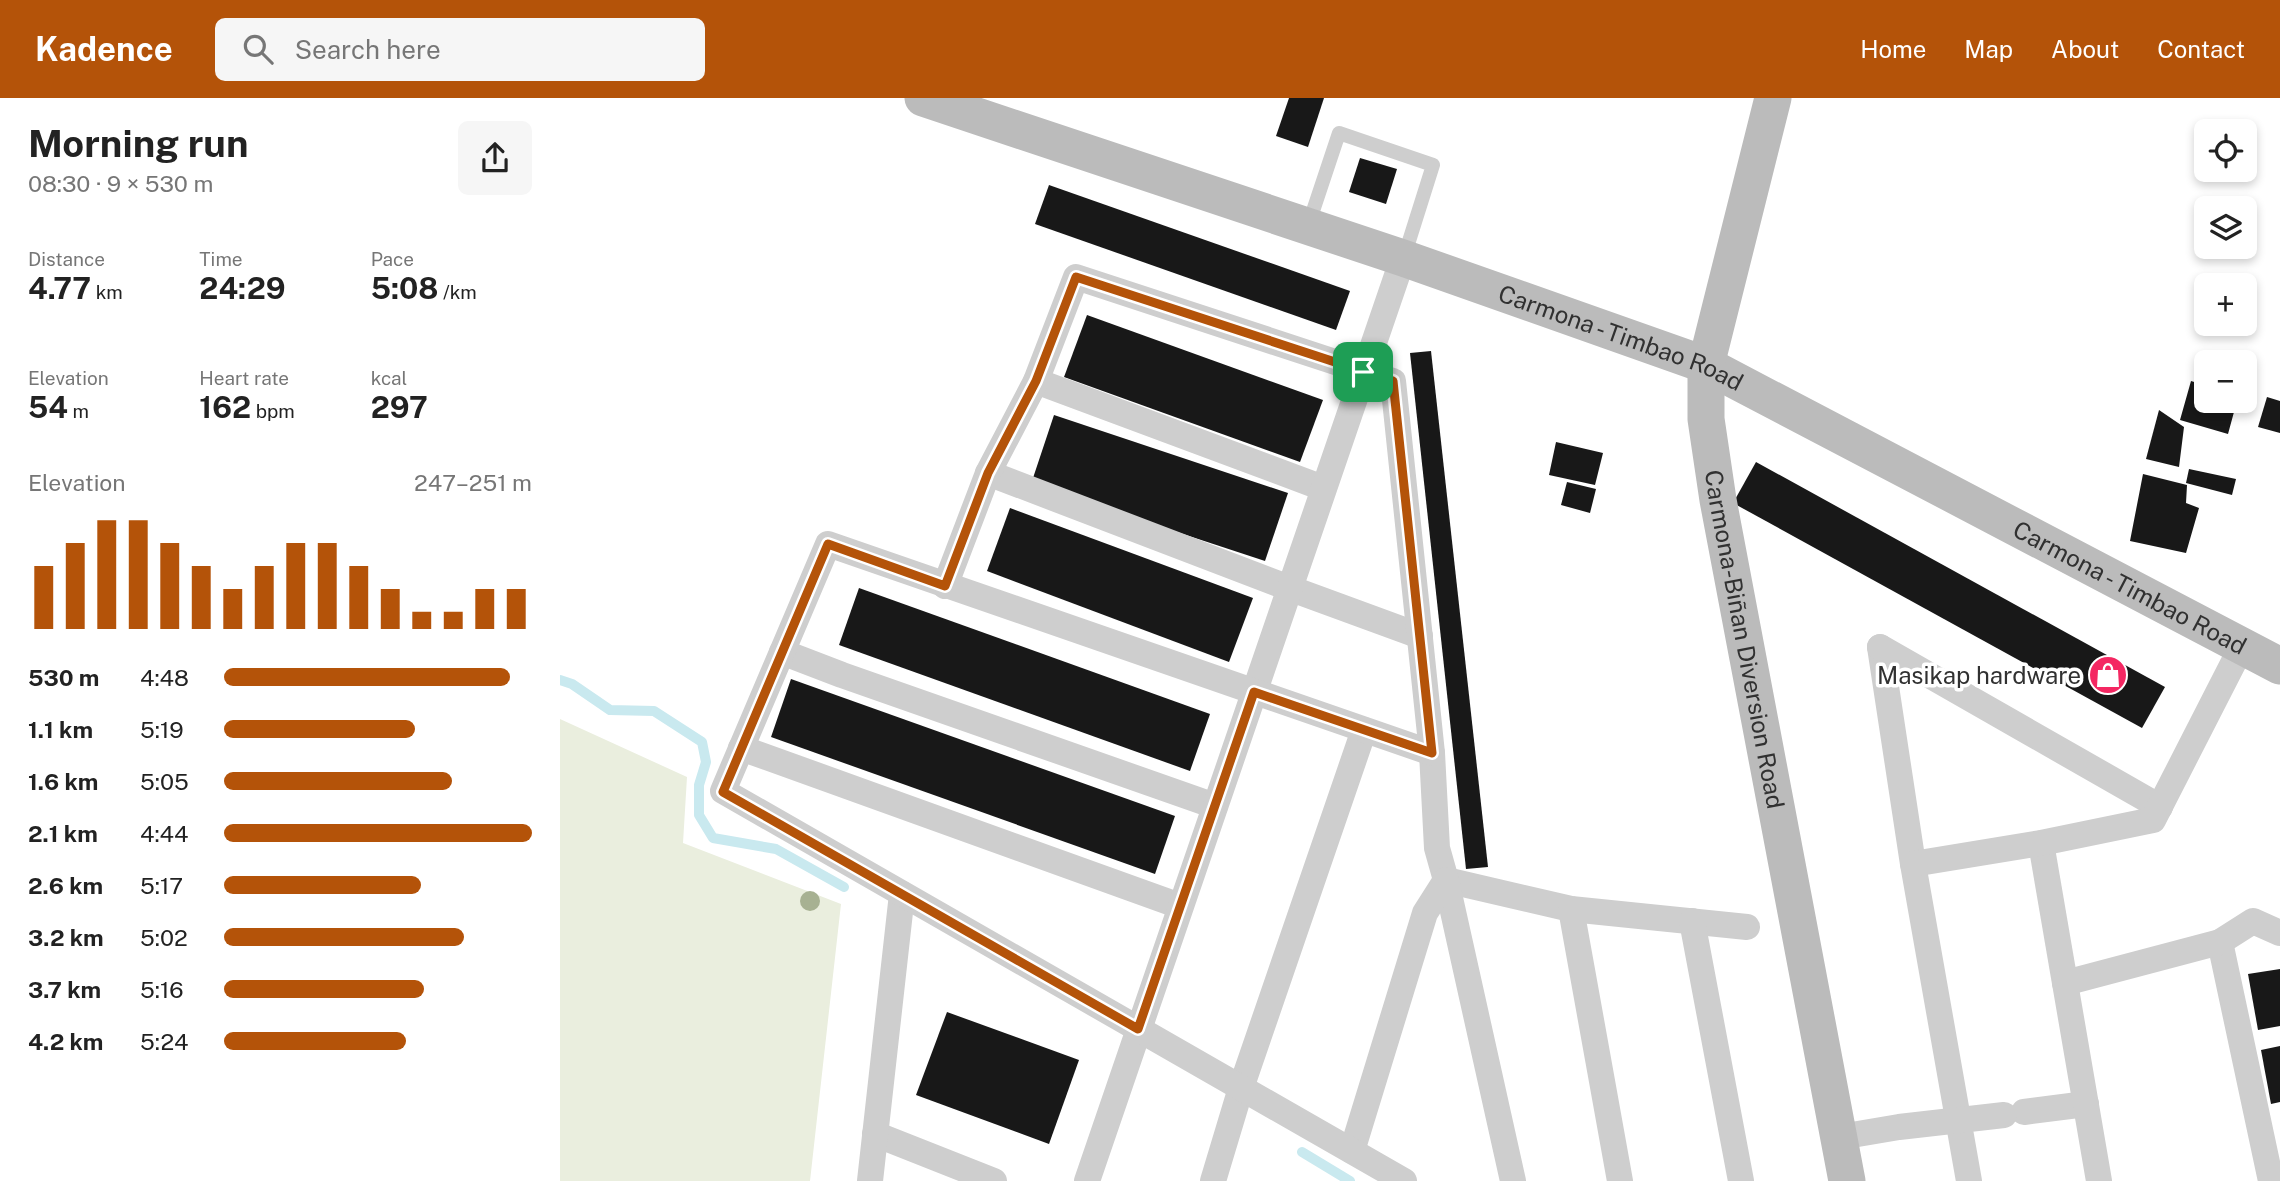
<!DOCTYPE html>
<html lang="en">
<head>
<meta charset="utf-8">
<style>
  body { margin:0; font-family:"Public Sans",sans-serif; background:#f6f6f6; color:#222; height:100vh; display:flex; flex-direction:column; font-size:26px; white-space:nowrap }
  * { box-sizing:border-box; margin:0 }
  p { font-size:23px; color:#767676 }
  .icon { flex:none; width:38px; height:38px; fill:none; stroke:currentColor; stroke-width:2; stroke-linecap:round; stroke-linejoin:round }
  .map { position:relative; flex:1; overflow:hidden }
  .side { display:flex; flex-direction:column; background:#fff; width:560px }
  .side>* { flex:none }
  .buttons { position:absolute; left:1634px; top:21px; display:grid; gap:14px }
  .buttons a { display:grid; place-items:center; width:63px; height:63px; border-radius:10px; background:#fff; box-shadow:0 4px 10px #0003; font-size:35px }
  .pin { position:absolute; display:grid; place-items:center; width:60px; height:60px; color:#fff; margin:-30px; border-radius:14px; box-shadow:0 4px 10px #0006 }
  .round { display:grid; place-items:center; flex:none; width:74px; height:74px; border-radius:10px; background:#f6f6f6 }
  .head { display:flex; align-items:center; justify-content:space-between; height:119px; padding:0 28px }
  h1 { font-size:38px; font-weight:700; line-height:52px }
  .stats { display:grid; grid-template-columns:repeat(3,1fr); gap:10px; height:119px; padding:7px 28px }
  .stats div { display:grid; align-content:center }
  .stats b { font-size:30px; font-weight:700 }
  .stats small { font-size:19px; font-weight:400 }
  .stats p { font-size:19px }
  .chart { height:196px; padding:14px 28px }
  .chart p { display:flex; justify-content:space-between }
  .chart svg { width:100%; height:126px; margin-top:7px; stroke:#b45309; stroke-width:6 }
  ul { padding:0 28px; list-style:none; font-size:23px }
  li { display:grid; grid-template-columns:112px 84px 1fr; align-items:center; height:52px }
  li i { height:18px; border-radius:9px; background:#b45309 }
  header { display:flex; align-items:center; gap:42px; box-sizing:border-box; height:98px; padding:0 35px; background:#b45309; color:#fff }
  header strong { font-size:33px }
  nav { display:flex; gap:38px; margin-inline-start:auto; font-size:24px }
  .search { width:490px; height:63px; background:#f6f6f6; display:flex; align-items:center; gap:18px; box-sizing:border-box; padding:0 24px; border-radius:10px; color:#767676; font-size:26px }
  main { display:flex; flex:1; min-height:0 }
  .map>svg:first-child { display:block }
</style>
</head>
<body>
<header>
<strong>Kadence</strong>
<div class="search"><svg class="icon" aria-label="search" viewBox="0 0 24 24"><circle cx="10" cy="10" r="6"/><path d="M15 15l6 6"/></svg>Search here</div>
<nav><a>Home</a><a>Map</a><a>About</a><a>Contact</a></nav>
</header>
<main>
<section class="side">
<div class="head"><div><h1>Morning run</h1><p>08:30 · 9 × 530 m</p></div><a class="round"><svg class="icon" aria-label="share" viewBox="0 0 24 24"><path d="M12 15V3M7 8l5-5 5 5M5 13v7h14v-7"/></svg></a></div>
<div class="stats">
<div><p>Distance</p><b>4.77<small> km</small></b></div>
<div><p>Time</p><b>24:29</b></div>
<div><p>Pace</p><b>5:08<small> /km</small></b></div>
</div>
<div class="stats">
<div><p>Elevation</p><b>54<small> m</small></b></div>
<div><p>Heart rate</p><b>162<small> bpm</small></b></div>
<div><p>kcal</p><b>297</b></div>
</div>
<div class="chart"><p><span>Elevation</span>247–251 m</p>
<svg viewBox="0 0 160 44" preserveAspectRatio="none"><path d="M5 44V22M15 44V14M25 44V6M35 44V6M45 44V14M55 44V22M65 44V30M75 44V22M85 44V14M95 44V14M105 44V22M115 44V30M125 44V38M135 44V38M145 44V30M155 44V30"/></svg>
</div>
<ul>
<li><b>530 m</b>4:48<i style="width:93%"></i></li>
<li><b>1.1 km</b>5:19<i style="width:62%"></i></li>
<li><b>1.6 km</b>5:05<i style="width:74%"></i></li>
<li><b>2.1 km</b>4:44<i style="width:100%"></i></li>
<li><b>2.6 km</b>5:17<i style="width:64%"></i></li>
<li><b>3.2 km</b>5:02<i style="width:78%"></i></li>
<li><b>3.7 km</b>5:16<i style="width:65%"></i></li>
<li><b>4.2 km</b>5:24<i style="width:59%"></i></li>
</ul>
</section>
<div class="map">
<svg width="1720" height="1083" viewBox="0 0 1720 1083">
  <rect width="100%" height="100%" fill="#fff"/>
  <polygon fill="#eaeede" points="0,621 127,679 123,745 281,806 250,1083 0,1083"/>
  <g fill="none" stroke-linecap="round" stroke-linejoin="round">
    <g stroke="#c9e9ef" stroke-width="10">
      <polyline points="0,582 12,586 50,612 94,613 142,644 146,664 139,687 139,717 153,740 216,751 284,789"/>
      <polyline points="742,1054 790,1083"/>
    </g>
  </g>
  <g fill="#181818">
    <polygon points="729,0 764,0 748,49 716,38"/>
    <polygon points="800,60 837,71 826,106 789,94"/>
    <polygon points="489,87 790,193 776,232 475,126"/>
    <polygon points="527,217 763,302 740,364 504,279"/>
    <polygon points="871,253 928,769 906,771 850,255"/>
    <polygon points="1631,283 1647,288 1647,303 1677,303 1668,336 1620,322"/>
    <polygon points="1707,299 1720,303 1720,335 1698,329"/>
    <polygon points="1599,312 1624,329 1619,369 1586,361"/>
    <polygon points="494,317 728,395 705,463 471,386"/>
    <polygon points="996,344 1043,355 1035,387 989,377"/>
    <polygon points="1196,364 1605,589 1582,630 1173,405"/>
    <polygon points="1629,371 1676,381 1672,397 1626,385"/>
    <polygon points="1583,376 1627,387 1626,405 1639,410 1626,455 1570,443"/>
    <polygon points="1007,384 1036,391 1030,415 1001,407"/>
    <polygon points="450,410 693,500 669,564 427,473"/>
    <polygon points="299,490 650,616 630,673 279,547"/>
    <polygon points="231,581 615,718 595,776 211,639"/>
    <polygon points="1720,871 1720,928 1698,932 1688,876"/>
    <polygon points="387,914 519,962 489,1046 356,997"/>
    <polygon points="1720,948 1720,1004 1711,1006 1701,952"/>
  </g>
  <g fill="none" stroke-linecap="round" stroke-linejoin="round">
    <polyline stroke="#cecece" stroke-width="14" points="748,128 779,35 873,67 844,159"/>
    <g stroke="#cecece" stroke-width="26">
      <polyline points="476,283 763,390"/>
      <polyline points="428,375 729,490 860,538"/>
      <polyline points="385,488 428,375 476,283 516,179 833,283 872,655 877,750 886,782 1011,811 1187,829"/>
      <polyline points="1320,549 1353,766 1409,1083"/>
      <polyline points="1320,549 1600,709"/>
      <polyline points="222,554 282,577 655,708"/>
      <polyline points="181,650 620,808"/>
      <polyline points="1481,745 1505,885"/>
      <polyline points="1353,766 1481,745 1593,722 1682,548"/>
      <polyline points="886,782 953,1083"/>
      <polyline points="1011,811 1060,1083"/>
      <polyline points="1132,823 1181,1083"/>
      <polyline points="1660,844 1711,1083"/>
      <polyline points="1464,1014 1526,1006"/>
      <polyline points="315,1036 434,1083"/>
      <polyline points="1280,1039 1339,1029 1444,1017"/>
      <polyline points="792,1053 865,815 886,782"/>
      <polyline points="310,1083 342,796"/>
      <polyline points="527,1083 843,160"/>
      <polyline points="653,1083 681,990 804,632"/>
      <polyline points="844,1083 163,693 268,446 872,655"/>
      <polyline points="1539,1083 1505,885 1660,844 1693,823 1720,835"/>
    </g>
    <g stroke="#bbb" stroke-width="37">
      <path id="s1" d="M363,0L843,160L1146,267L1720,568"/>
      <path id="s2" d="M1213,0L1146,267V321L1158,402L1287,1083"/>
    </g>
  </g>
  <circle fill="#a7b192" cx="250" cy="803" r="10"/>
  <g fill="none" stroke-linecap="round" stroke-linejoin="round">
    <defs>
      <polygon id="route" points="516,179 833,283 872,655 694,594 578,931 163,694 268,446 385,488 428,375 476,283"/>
    </defs>
    <use href="#route" stroke="#fff" stroke-width="14"/>
    <use href="#route" stroke="#b45309" stroke-width="9"/>
  </g>
  <defs>
    <symbol id="shop-disc" viewBox="-11 -11 22 22"><circle r="9.5" fill="#f42762" stroke="#fff"/><path d="M-5-2.5h2.3a2.7 3.5 0 0 1 5.4 0H5L5.5 6h-11ZM-1.5-2.5h3a1.5 2.3 0 0 0-3 0Z" fill="#fff"/></symbol>
  </defs>
  <g fill-rule="evenodd">
    <use href="#shop-disc" x="1526" y="555" width="44" height="44"/>
  </g>
  <g text-anchor="middle" dominant-baseline="central" stroke-width="7" stroke-linejoin="round" paint-order="stroke">
    <g font-size="24" fill="#313131" stroke="#fff">
      <text stroke="none"><textPath href="#s1" startOffset="738">Carmona - Timbao Road</textPath></text>
      <text stroke="none"><textPath href="#s1" startOffset="1306">Carmona - Timbao Road</textPath></text>
      <text stroke="none"><textPath href="#s2" startOffset="553">Carmona-Biñan Diversion Road</textPath></text>
    </g>
    <g font-size="24" fill="#313131" stroke="#fff" text-anchor="end">
      <text x="1521" y="577">Masikap hardware</text>
    </g>
  </g>
</svg>
<div class="buttons">
<a><svg class="icon" aria-label="locate" viewBox="0 0 24 24"><circle cx="12" cy="12" r="6"/><path d="M12 2v4M12 18v4M2 12h4M18 12h4"/></svg></a>
<a><svg class="icon" aria-label="layers" viewBox="0 0 24 24"><path d="M12 4l9 5-9 5-9-5zM3 14l9 5 9-5"/></svg></a>
<a>+</a>
<a>−</a>
</div>
<div class="pin" style="left:803px;top:274px;background:#1e9e55"><svg class="icon" aria-label="arrive" viewBox="0 0 24 24"><path d="M6 21V4h12l-3 4 3 4H6"/></svg></div>
</div>
</main>
</body>
</html>
